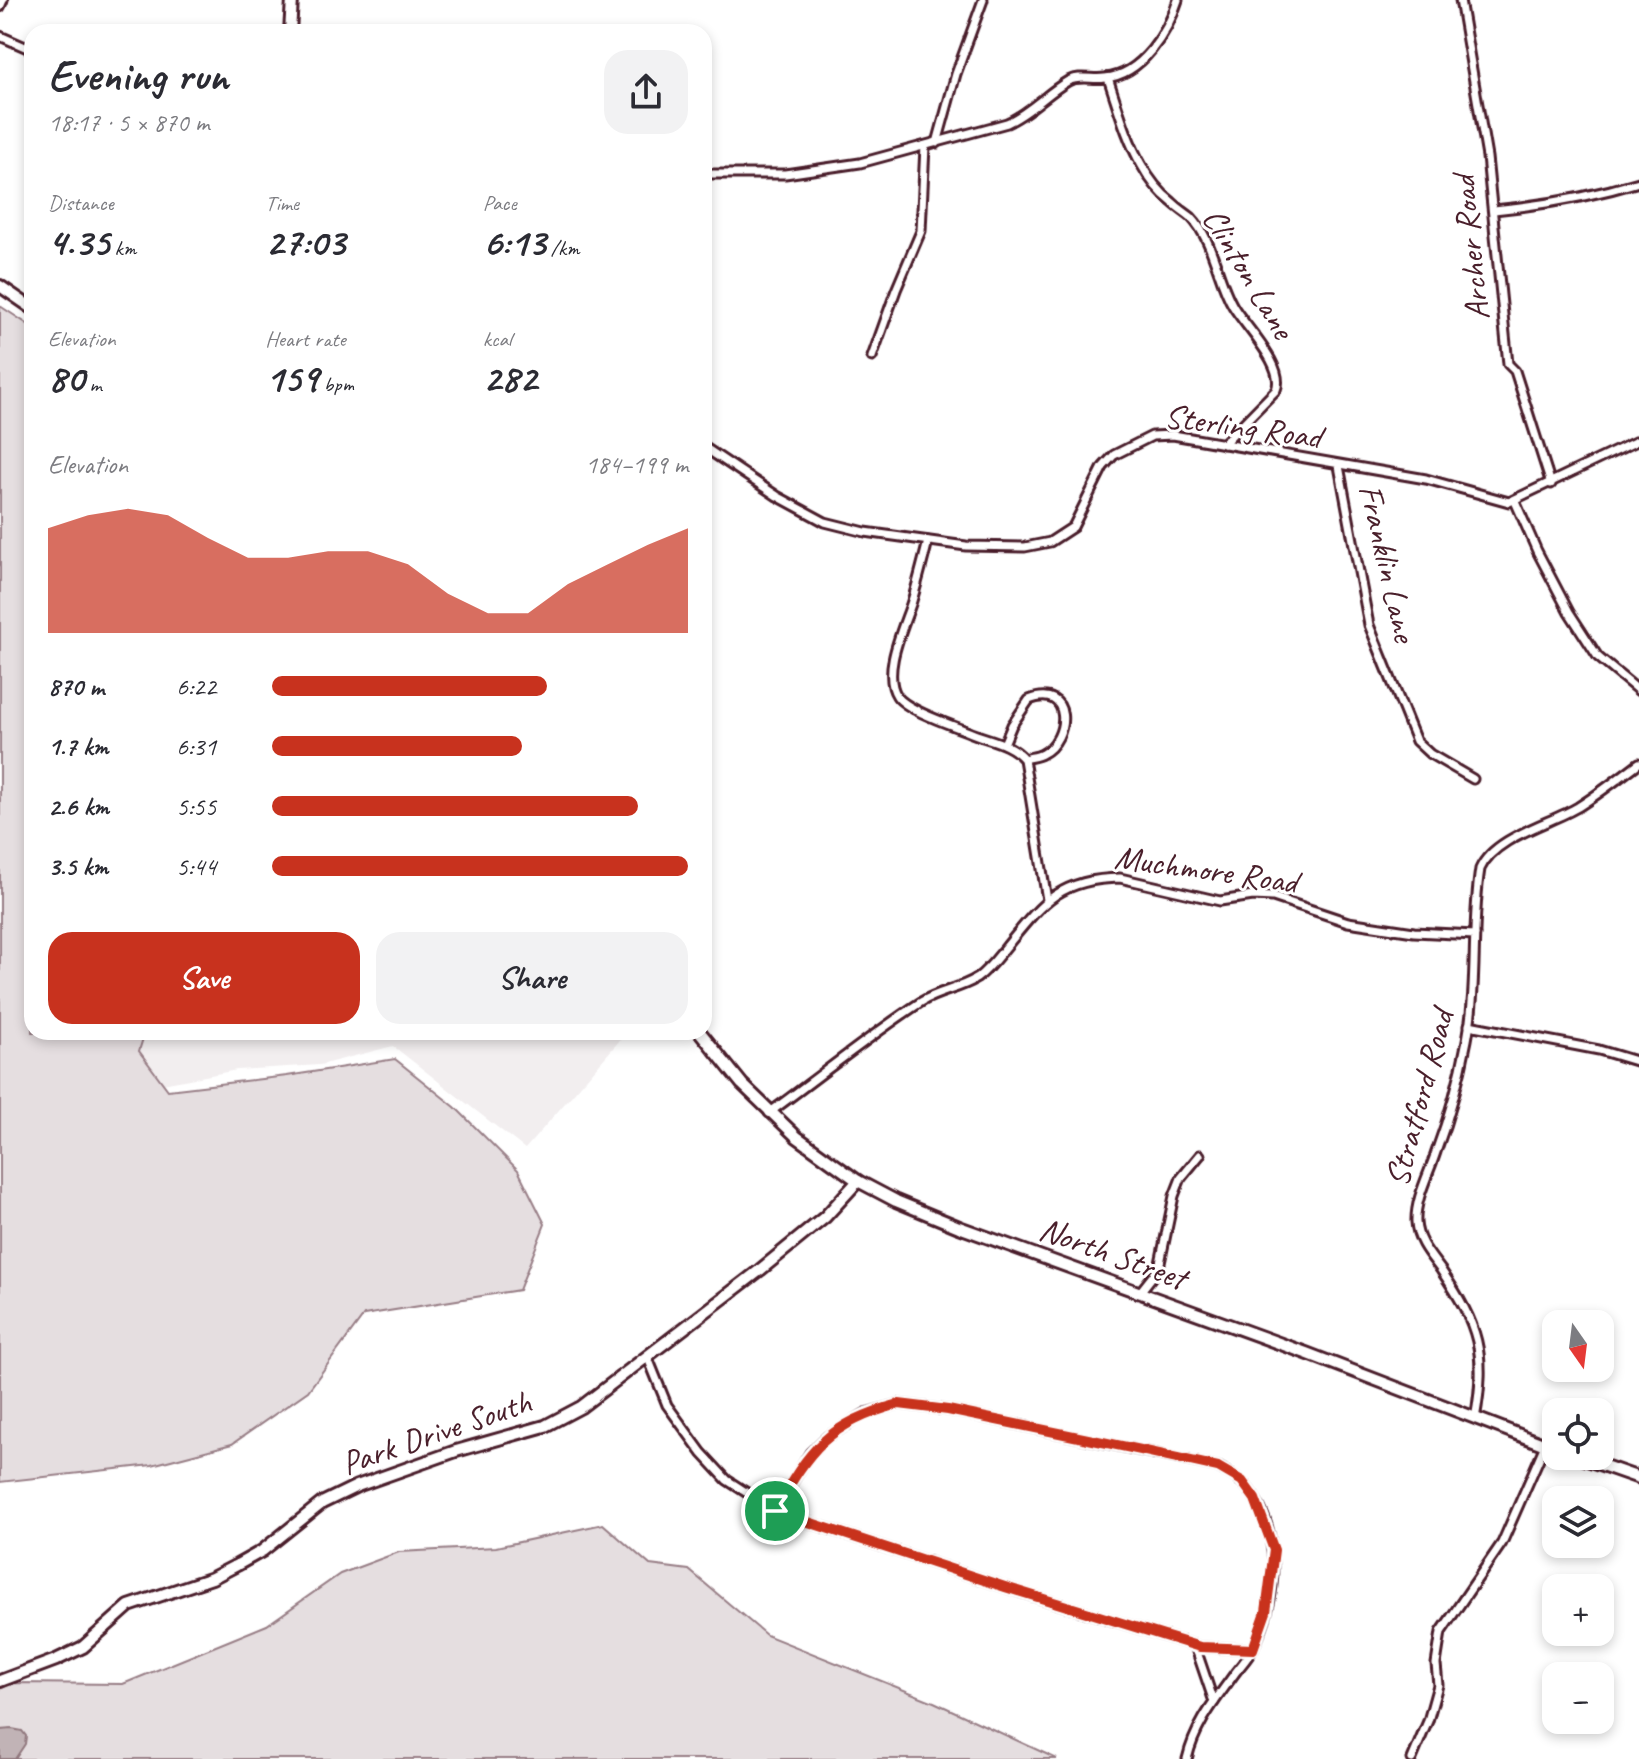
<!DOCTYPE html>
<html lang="en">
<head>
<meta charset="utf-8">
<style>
  body { margin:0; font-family:Caveat,sans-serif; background:#f2f2f3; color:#2b2b33; height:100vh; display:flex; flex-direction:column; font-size:30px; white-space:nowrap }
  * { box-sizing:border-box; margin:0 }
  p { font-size:26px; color:#7c7c81 }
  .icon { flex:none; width:44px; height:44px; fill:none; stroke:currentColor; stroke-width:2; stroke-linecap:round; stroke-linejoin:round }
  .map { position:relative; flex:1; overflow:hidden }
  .panel { position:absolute; left:24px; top:24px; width:688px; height:1016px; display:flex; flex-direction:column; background:#fff; border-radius:24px; box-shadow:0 4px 12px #0003 }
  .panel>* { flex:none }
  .needle { width:52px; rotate:166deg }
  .controls { position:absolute; left:1542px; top:1310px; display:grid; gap:16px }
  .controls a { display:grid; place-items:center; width:72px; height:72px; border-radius:16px; background:#fff; box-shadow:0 4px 12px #0003; font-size:40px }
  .pin { position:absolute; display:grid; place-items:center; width:68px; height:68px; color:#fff; margin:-34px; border:4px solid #fff; border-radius:50%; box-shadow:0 2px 8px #0007 }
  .round { display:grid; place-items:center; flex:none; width:84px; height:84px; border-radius:24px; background:#f2f2f3 }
  .overview { display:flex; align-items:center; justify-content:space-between; height:136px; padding:0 24px }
  h1 { font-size:44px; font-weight:800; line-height:60px }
  .figures { display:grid; grid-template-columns:repeat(3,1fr); gap:12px; height:136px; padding:8px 24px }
  .figures div { display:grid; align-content:center }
  .figures b { font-size:40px; font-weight:800 }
  .figures small { font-size:22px; font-weight:400 }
  .figures p { font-size:22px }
  .chart { height:224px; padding:16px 24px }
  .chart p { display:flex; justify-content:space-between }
  .chart svg { width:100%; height:144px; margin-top:8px; fill:#c8321e; opacity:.7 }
  .primary-button { display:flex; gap:16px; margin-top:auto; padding:16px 24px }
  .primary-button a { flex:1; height:92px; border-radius:24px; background:#c8321e; color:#fff; font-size:32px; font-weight:800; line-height:92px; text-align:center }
  .primary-button a+a { background:#f2f2f3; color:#2b2b33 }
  ul { padding:0 24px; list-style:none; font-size:26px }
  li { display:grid; grid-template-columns:128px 96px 1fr; align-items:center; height:60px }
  li i { height:20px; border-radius:10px; background:#c8321e }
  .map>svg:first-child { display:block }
</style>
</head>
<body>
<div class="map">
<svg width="1639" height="1759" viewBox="0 0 1639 1759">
  <rect width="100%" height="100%" fill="#fff"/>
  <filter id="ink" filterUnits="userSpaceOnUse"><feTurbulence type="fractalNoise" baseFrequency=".0125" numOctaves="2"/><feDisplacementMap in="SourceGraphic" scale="16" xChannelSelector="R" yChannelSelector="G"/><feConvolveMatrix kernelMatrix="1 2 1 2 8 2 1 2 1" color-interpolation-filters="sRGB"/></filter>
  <g filter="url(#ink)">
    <polygon fill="#f2eeef" points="32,1032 627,1032 525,1149 393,1046 320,1065 237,1070 40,1107"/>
    <g fill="#e5dee0" stroke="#987e86" stroke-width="2">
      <polygon points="0,306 32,327 32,1032 145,1032 139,1051 168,1090 287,1076 395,1059 455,1107 518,1170 545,1224 519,1290 364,1315 308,1391 232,1444 152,1465 0,1482"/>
      <polygon points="603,1524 650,1565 689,1570 766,1635 934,1702 1057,1759 0,1759 0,1689 12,1683 123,1684 267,1625 340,1574 399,1552 496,1547"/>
    </g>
    <polygon fill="#c1b3b6" stroke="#91787e" stroke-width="2" points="12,1729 22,1731 26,1736 25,1744 15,1759 0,1759 0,1730"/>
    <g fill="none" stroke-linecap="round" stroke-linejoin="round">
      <defs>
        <g id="street">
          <polyline points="1460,0 1487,157 1508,364 1515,371 1551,484"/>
          <polyline points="0,7 3,0"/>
          <polyline points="0,36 32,50"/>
          <path d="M1108,78C1118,107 1126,138 1141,164C1149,179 1159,192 1172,202C1178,208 1185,212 1191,217C1214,241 1217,279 1233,306C1245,327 1286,366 1276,390L1223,444"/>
          <polyline points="937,143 956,74 983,0"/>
          <path d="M704,174H785L860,163L1007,123C1030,113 1047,93 1068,81C1079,75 1093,80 1105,78C1142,75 1168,32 1178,0"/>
          <path d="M1494,210C1544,205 1590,197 1639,182"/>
          <polyline points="872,357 896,290 921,231 925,146"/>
          <polyline points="704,447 777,496 825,522 865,532 966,546 1025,547 1050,542 1073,527 1103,467 1114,455 1152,436 1173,435 1426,479 1509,502 1639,440"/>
          <polyline points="1339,466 1369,625 1416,741 1430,754 1473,779"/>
          <polyline points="1515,501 1537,551 1569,612 1598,657 1639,691"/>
          <path d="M928,541C923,561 918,581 912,601C905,624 881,672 897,696C906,710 952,725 969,732C987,740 1010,742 1024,759L1047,900"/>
          <path d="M1004,744L1012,725L1029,700C1072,683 1071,739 1042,754C1037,757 1030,757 1024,759"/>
          <polyline points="1469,1025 1599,1050 1639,1062"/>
          <path d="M769,1113C820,1076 869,1036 921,1002C938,991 960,989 977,978C989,969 997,958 1006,947C1042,903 1059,879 1120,878L1220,901L1253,896L1273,897L1348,922L1414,932L1475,935"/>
          <polyline points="1140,1292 1159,1268 1174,1196 1181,1178 1200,1155"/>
          <polyline points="648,1358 667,1405 702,1453 727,1480 775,1511 1020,1592 1200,1647 1253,1649"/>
          <path d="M1475,1419C1487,1353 1479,1326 1441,1270C1430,1255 1417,1241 1416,1222C1415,1199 1429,1174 1436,1152C1449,1117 1460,1077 1467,1040C1478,984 1471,926 1480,869C1494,837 1549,824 1578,807C1599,794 1619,778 1639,763"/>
          <path d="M775,1511L810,1453L827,1437L866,1413L899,1404L948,1410L1218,1467C1227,1472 1237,1477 1244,1484C1283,1528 1279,1598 1253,1648C1249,1657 1241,1665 1235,1673C1215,1701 1195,1725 1187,1759"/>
          <polyline points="1195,1646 1214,1702"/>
          <polyline points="1412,1759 1428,1721 1438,1685 1436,1664 1441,1632 1502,1543 1545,1445"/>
        </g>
        <g id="secondary">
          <polyline points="290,32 292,0"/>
          <polyline points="0,286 32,308"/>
          <polyline points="700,1032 742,1084 797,1137 858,1181 896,1201 959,1227 1306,1353 1556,1449"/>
          <polyline points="1576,1456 1639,1478"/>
          <polyline points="0,1681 56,1660 83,1647 129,1606 212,1578 237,1565 262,1551 322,1503 357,1486 456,1451 545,1426 581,1407 760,1270 825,1217 858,1181"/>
        </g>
      </defs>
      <use href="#street" stroke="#4a1f2b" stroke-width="13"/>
      <use href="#secondary" stroke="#4a1f2b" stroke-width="16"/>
      <use href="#street" stroke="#fff" stroke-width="7"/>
      <use href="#secondary" stroke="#fff" stroke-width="10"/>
    </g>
  </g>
  <g fill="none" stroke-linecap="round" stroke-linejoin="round" filter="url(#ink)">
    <defs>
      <path id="route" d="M899,1404L948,1410L1141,1450L1218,1467L1242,1481L1255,1499L1274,1550L1266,1612L1253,1649L1200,1647L1005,1587L775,1511C809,1449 829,1423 899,1404Z"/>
    </defs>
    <use href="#route" stroke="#fff" stroke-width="16"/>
    <use href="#route" stroke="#c8321e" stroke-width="10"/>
  </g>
  <g text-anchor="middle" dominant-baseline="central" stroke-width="6" stroke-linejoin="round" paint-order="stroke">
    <g font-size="34" fill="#4a1f2b" stroke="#fff">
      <text transform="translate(1470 248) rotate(-96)">Archer Road</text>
      <text transform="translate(1249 273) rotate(59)">Clinton Lane</text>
      <text transform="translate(1243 426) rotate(8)">Sterling Road</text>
      <text transform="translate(1388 563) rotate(77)">Franklin Lane</text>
      <text transform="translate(1206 869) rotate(8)">Muchmore Road</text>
      <text transform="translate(1419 1098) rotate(-75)">Stratford Road</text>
      <text transform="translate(1113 1253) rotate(20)">North Street</text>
      <text transform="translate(436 1432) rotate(-19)">Park Drive South</text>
    </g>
  </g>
</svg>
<div class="controls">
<a><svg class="needle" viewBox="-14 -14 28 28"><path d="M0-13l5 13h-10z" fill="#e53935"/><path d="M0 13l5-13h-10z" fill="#7c7c81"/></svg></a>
<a><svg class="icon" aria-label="locate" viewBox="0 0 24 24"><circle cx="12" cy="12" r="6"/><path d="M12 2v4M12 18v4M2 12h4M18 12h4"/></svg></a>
<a><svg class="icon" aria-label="layers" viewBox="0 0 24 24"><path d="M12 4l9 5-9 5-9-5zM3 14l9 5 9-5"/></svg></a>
<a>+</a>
<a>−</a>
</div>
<div class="pin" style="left:775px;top:1511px;background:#1e9e55"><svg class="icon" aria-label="arrive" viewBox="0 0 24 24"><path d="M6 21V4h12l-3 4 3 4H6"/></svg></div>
<section class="panel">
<div class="overview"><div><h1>Evening run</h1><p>18:17 · 5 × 870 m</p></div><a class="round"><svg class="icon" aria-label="share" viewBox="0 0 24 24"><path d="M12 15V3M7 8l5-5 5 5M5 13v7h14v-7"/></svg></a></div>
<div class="figures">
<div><p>Distance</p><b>4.35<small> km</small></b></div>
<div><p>Time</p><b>27:03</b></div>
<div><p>Pace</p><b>6:13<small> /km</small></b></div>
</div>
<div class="figures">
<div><p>Elevation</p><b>80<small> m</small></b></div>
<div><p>Heart rate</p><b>159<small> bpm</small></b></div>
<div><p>kcal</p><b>282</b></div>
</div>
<div class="chart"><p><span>Elevation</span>184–199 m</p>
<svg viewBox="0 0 160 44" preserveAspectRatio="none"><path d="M0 44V12L10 8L20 6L30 8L40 15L50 21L60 21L70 19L80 19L90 23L100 32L110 38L120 38L130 29L140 23L150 17L160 12V44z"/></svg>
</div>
<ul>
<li><b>870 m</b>6:22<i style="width:66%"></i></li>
<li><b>1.7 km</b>6:31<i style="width:60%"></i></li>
<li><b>2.6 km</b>5:55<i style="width:88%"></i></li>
<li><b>3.5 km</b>5:44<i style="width:100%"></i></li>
</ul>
<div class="primary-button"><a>Save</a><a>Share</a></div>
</section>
</div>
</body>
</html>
